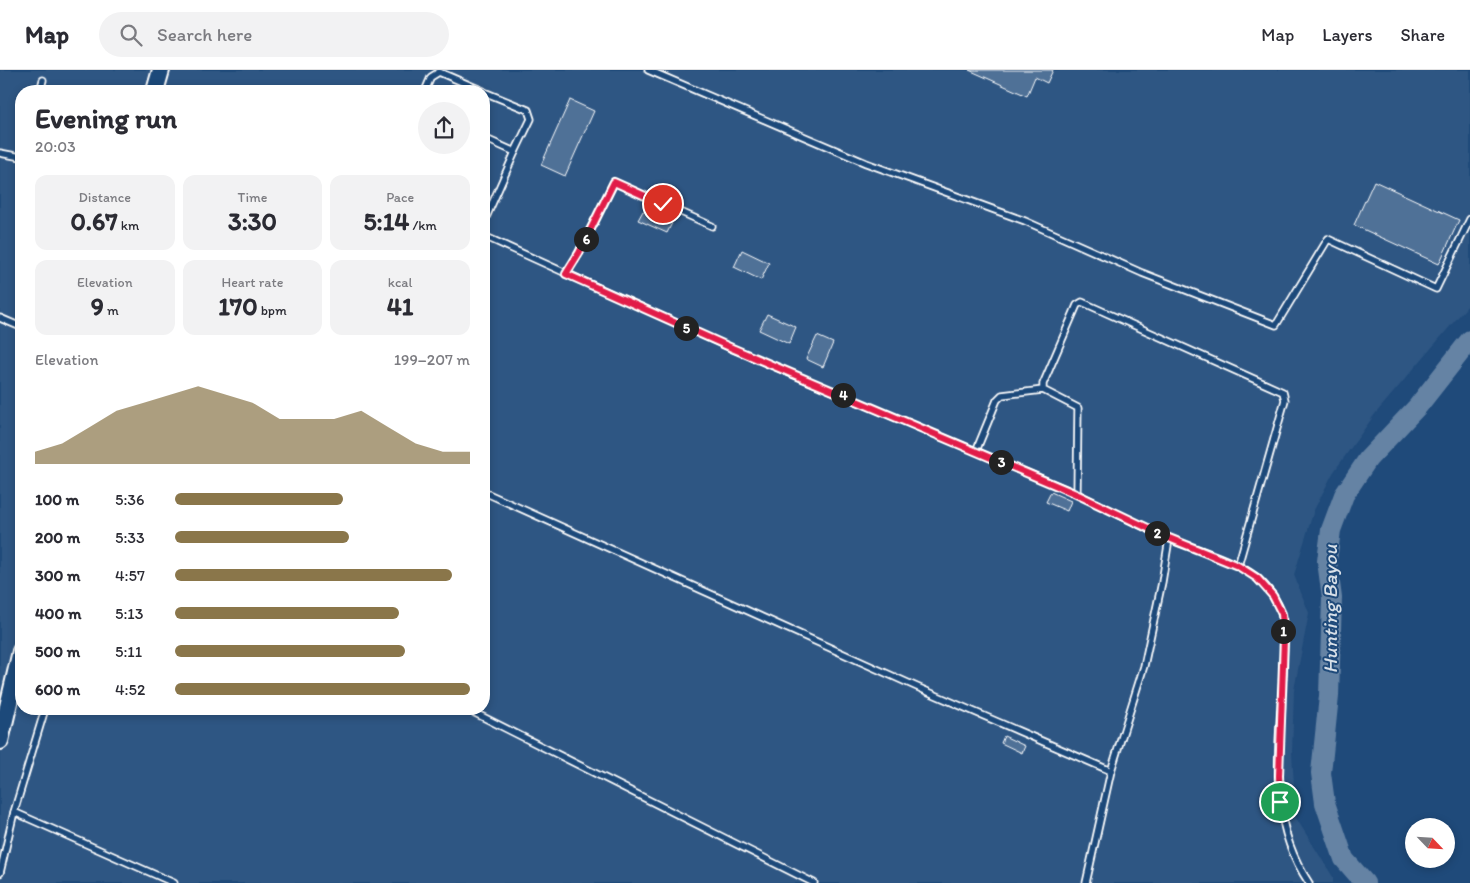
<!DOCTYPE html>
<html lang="en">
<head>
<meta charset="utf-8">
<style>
  body { margin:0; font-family:Itim,sans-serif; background:#f2f2f3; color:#2b2b33; height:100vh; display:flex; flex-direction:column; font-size:19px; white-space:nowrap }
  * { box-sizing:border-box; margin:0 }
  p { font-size:16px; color:#7c7c81 }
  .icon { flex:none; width:28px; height:28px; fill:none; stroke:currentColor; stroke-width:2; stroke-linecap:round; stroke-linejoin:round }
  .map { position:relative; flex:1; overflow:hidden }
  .panel { position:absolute; left:15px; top:15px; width:475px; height:630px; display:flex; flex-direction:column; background:#fff; border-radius:20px; box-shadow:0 2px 8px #0003 }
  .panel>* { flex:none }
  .needle { width:32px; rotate:115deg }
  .tools { position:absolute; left:1405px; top:748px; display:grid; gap:10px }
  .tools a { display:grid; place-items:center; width:50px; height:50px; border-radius:50%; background:#fff; box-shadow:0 2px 8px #0003; font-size:25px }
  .pin { position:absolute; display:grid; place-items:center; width:42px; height:42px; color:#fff; margin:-21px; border:2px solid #fff; border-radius:50%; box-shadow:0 1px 5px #0007 }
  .km { position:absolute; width:25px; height:25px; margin:-12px; border-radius:50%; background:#222; color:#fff; font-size:14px; line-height:25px; text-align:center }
  .round { display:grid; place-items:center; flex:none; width:52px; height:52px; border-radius:26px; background:#f2f2f3 }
  .overview { display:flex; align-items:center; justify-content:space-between; height:85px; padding:0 20px }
  h1 { font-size:28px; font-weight:800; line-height:38px }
  .stats { display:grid; grid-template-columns:repeat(3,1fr); gap:8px; height:85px; padding:5px 20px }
  .stats div { display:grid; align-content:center; border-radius:12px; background:#f2f2f3; text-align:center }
  .stats b { font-size:25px; font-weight:800 }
  .stats small { font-size:14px; font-weight:400 }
  .stats p { font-size:14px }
  .chart { height:140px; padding:10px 20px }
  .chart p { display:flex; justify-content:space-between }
  .chart svg { width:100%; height:90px; margin-top:5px; fill:#8a764a; opacity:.7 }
  ul { padding:0 20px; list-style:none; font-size:16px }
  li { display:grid; grid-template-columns:80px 60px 1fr; align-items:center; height:38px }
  li i { height:12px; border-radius:6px; background:#8a764a }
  header { display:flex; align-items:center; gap:30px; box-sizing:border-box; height:70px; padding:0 25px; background:#fff; border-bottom:1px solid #e1e1e2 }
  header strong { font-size:24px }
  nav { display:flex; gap:28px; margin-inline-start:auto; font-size:18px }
  .search { width:350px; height:45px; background:#f2f2f3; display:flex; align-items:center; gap:12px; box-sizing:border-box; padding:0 18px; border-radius:28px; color:#7c7c81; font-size:19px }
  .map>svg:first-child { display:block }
</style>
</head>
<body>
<header>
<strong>Map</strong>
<div class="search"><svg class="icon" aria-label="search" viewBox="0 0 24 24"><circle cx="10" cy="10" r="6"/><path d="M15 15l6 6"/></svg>Search here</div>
<nav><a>Map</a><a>Layers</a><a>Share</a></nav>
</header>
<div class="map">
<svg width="1470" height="813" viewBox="0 0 1470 813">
  <rect width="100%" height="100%" fill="#1f4a7a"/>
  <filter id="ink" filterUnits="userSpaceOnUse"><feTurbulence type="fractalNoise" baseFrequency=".02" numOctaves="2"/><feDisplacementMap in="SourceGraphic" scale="10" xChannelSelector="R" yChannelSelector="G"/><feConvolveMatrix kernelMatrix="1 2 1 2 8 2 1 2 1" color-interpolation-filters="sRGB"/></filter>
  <g filter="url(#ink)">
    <path fill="#2e5683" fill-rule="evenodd" d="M0,0H1470V233L1375,344L1333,403L1314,440L1294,505L1309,543L1294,620L1292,683L1296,748L1333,807V813H0ZM21,21H484V639H21Z"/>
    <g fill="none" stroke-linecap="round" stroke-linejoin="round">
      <polyline stroke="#6583a4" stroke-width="20" points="1365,813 1344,789 1325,733 1321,703 1329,626 1332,528 1327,491 1331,460 1344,425 1368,389 1418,336 1470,270"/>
    </g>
    <g fill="#507197" stroke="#fff">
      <polygon points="969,0 1053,0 1047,13 1035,7 1027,26"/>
      <polygon points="570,30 594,41 565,106 541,95"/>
      <polygon points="1374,111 1459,150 1439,194 1354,155"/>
      <polygon points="643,141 672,153 667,163 638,150"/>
      <polygon points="742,180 769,193 761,210 734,197"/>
      <polygon points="767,244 796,257 789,274 759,260"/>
      <polygon points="817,266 833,273 823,297 806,289"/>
      <polygon points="1051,422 1071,431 1067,441 1046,432"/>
      <polygon points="1004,666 1025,676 1022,683 1001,673"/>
    </g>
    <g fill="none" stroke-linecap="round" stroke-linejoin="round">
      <defs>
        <g id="service">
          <polyline points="648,0 866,93 1025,151 1142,203 1276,255 1328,169 1436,219 1470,149"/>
          <polyline points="40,21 43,10"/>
          <polyline points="425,21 431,7 439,2 483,21"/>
          <polyline points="484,22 528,40 531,49 515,82"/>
          <polyline points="484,68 515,82 484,152"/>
          <polyline points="0,83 21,87"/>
          <polyline points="484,166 731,278 1077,424 1169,469 1162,512 1144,596 1111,701 1086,813"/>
          <polyline points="566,204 579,183 614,112 712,156"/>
          <polyline points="0,248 21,257"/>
          <polyline points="976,381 997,330 1002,325 1043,320"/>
          <polyline points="484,422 917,617 1111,701"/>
          <polyline points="1077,424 1078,338 1043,320 1043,314 1077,235 1082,232 1283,322 1285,330 1238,496"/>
          <path d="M1169,469C1195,479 1235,490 1256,507C1267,516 1278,531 1282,545C1286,563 1283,583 1283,602C1281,645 1276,689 1280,731C1283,761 1293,789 1309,813"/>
          <polyline points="467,639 814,813"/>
          <polyline points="14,742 174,813"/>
          <polyline points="0,803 14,742 45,639"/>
        </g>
        <g id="secondary">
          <polyline points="155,21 161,0"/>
          <polyline points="0,671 21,581"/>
        </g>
      </defs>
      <use href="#service" stroke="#fff" stroke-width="9"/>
      <use href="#secondary" stroke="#fff" stroke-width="20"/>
      <use href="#service" stroke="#1f4a7a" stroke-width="5.5"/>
      <use href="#secondary" stroke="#1f4a7a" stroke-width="16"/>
    </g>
  </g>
  <g fill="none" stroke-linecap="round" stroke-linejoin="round" filter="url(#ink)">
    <defs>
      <polyline id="route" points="663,134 614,112 579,183 566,204 732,278 1076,424 1169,468 1238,496 1257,508 1273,526 1282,544 1284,568 1279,706 1280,732"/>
    </defs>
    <use href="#route" stroke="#fff" stroke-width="10"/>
    <use href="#route" stroke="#e11d48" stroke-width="6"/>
  </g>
  <g text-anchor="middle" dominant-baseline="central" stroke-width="4" stroke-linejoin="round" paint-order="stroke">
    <g font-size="20" font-style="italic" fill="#d8e0e8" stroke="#1f4a7a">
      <text transform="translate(1330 539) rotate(-90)">Hunting Bayou</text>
    </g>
  </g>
</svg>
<div class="tools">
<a><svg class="needle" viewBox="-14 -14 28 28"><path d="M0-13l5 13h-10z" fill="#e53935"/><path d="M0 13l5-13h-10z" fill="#7c7c81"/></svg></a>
</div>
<div class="pin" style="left:1280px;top:732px;background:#1e9e55"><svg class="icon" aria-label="arrive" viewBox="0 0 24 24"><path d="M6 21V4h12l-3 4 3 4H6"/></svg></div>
<div class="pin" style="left:663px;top:134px;background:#d93025"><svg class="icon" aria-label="check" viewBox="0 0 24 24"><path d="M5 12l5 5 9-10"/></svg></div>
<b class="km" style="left:1283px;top:561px">1</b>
<b class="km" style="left:1157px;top:463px">2</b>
<b class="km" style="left:1001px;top:392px">3</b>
<b class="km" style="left:843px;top:325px">4</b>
<b class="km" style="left:686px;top:258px">5</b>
<b class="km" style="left:586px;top:169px">6</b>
<section class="panel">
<div class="overview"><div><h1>Evening run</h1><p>20:03</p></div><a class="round"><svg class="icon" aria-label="share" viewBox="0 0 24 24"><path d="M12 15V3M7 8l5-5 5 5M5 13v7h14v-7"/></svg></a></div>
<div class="stats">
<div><p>Distance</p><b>0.67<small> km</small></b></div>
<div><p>Time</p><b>3:30</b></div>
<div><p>Pace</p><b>5:14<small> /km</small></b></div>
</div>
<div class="stats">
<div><p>Elevation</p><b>9<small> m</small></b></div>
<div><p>Heart rate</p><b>170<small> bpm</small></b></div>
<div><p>kcal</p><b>41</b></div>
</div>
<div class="chart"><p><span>Elevation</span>199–207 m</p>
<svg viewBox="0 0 160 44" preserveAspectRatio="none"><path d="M0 44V38L10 34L20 26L30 18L40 14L50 10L60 6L70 10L80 14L90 22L100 22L110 22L120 18L130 26L140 34L150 38L160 38V44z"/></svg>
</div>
<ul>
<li><b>100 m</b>5:36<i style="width:57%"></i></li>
<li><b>200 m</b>5:33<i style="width:59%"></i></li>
<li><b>300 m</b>4:57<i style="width:94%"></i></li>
<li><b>400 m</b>5:13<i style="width:76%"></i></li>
<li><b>500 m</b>5:11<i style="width:78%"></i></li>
<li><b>600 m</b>4:52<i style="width:100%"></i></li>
</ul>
</section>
</div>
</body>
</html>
